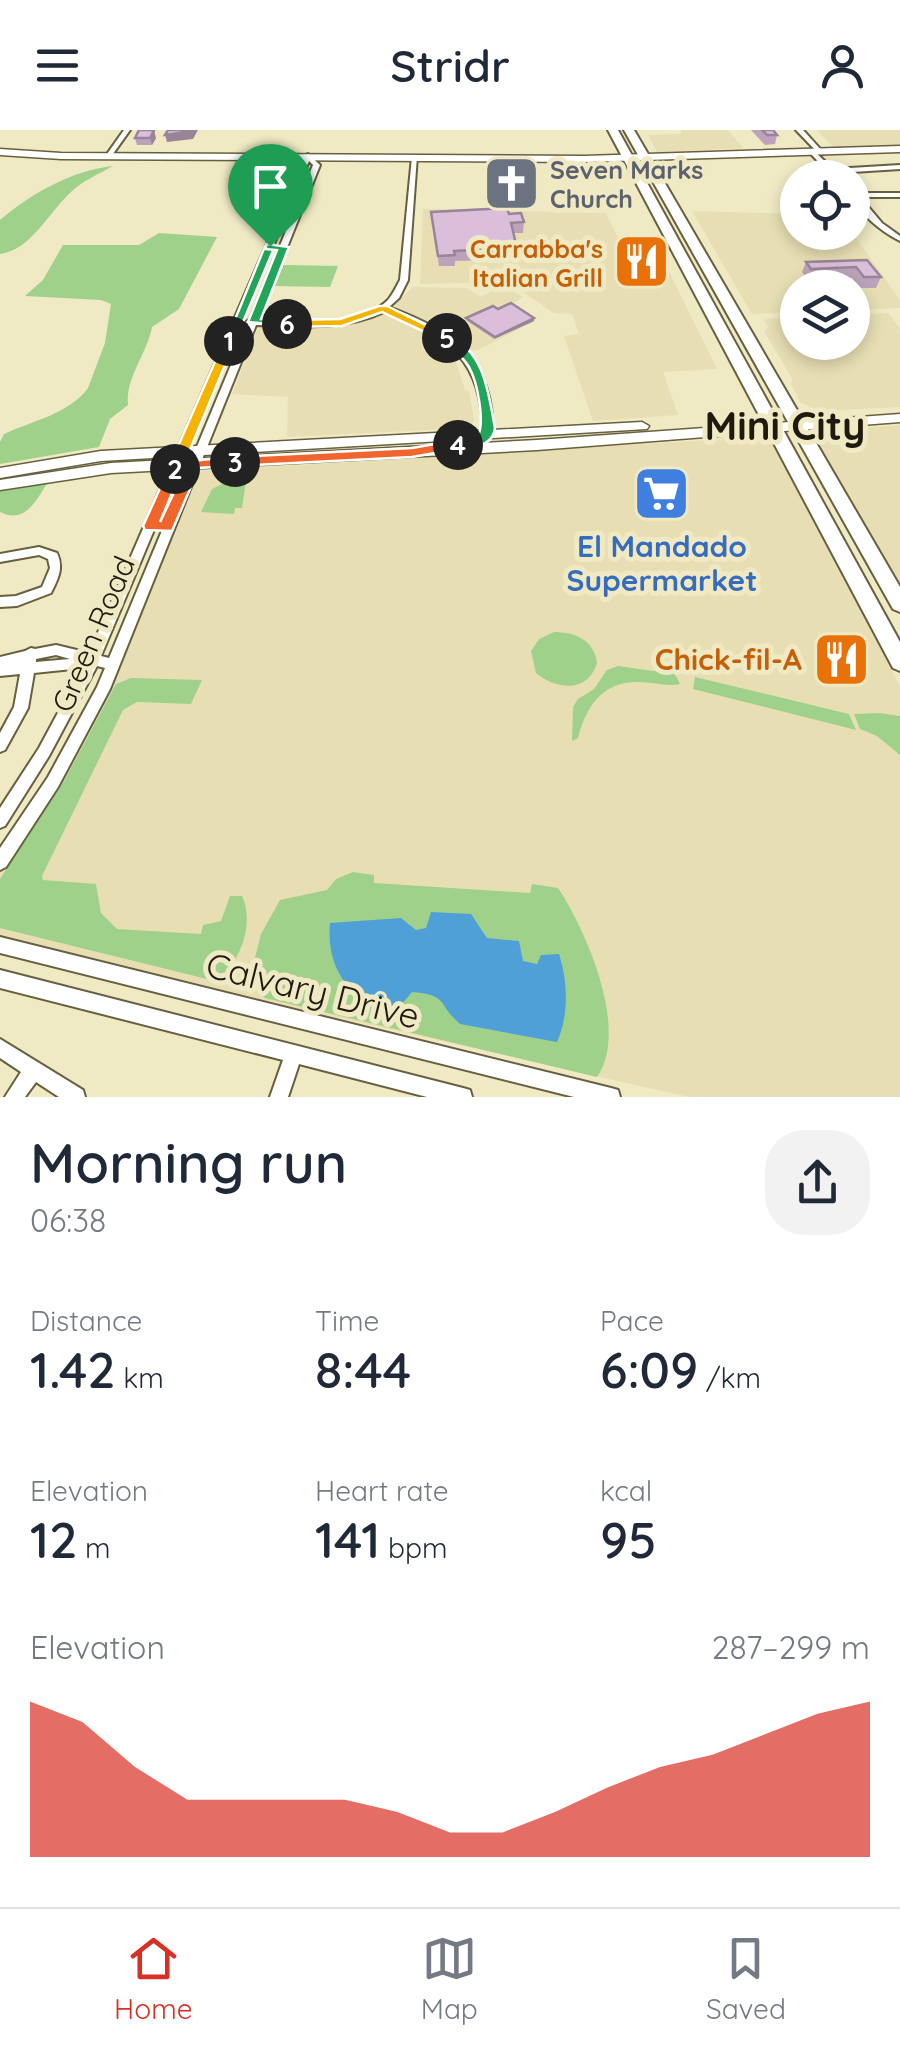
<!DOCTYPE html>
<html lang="en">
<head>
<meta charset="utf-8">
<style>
  body { margin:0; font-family:Quicksand,sans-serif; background:#f2f2f3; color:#1f2937; height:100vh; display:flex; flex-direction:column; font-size:38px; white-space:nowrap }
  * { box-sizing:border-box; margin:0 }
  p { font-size:32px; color:#747a83 }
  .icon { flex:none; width:55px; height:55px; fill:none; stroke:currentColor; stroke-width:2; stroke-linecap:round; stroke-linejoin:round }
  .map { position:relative; height:967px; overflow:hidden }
  .details { display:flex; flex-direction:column; background:#fff; flex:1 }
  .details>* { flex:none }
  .tools { position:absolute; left:780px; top:30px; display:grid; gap:20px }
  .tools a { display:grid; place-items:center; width:90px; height:90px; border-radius:50%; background:#fff; box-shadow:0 5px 15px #0003; font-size:50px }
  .pin { position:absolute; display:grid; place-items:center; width:85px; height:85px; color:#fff; margin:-102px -42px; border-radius:50% 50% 50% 0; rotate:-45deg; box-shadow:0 0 10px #0007 }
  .pin .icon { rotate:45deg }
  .km { position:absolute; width:50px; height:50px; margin:-25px; border-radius:50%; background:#222; color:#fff; font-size:28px; line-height:50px; text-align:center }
  .round { display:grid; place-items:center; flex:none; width:105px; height:105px; border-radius:40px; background:#f2f2f3 }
  .headline { display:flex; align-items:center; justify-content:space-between; height:170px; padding:0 30px }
  h1 { font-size:55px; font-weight:600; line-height:75px }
  .stats { display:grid; grid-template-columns:repeat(3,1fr); gap:15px; height:170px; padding:10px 30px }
  .stats div { display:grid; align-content:center }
  .stats b { font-size:50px; font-weight:600 }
  .stats small { font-size:28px; font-weight:400 }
  .stats p { font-size:28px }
  .chart { height:280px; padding:20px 30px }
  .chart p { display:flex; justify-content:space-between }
  .chart svg { width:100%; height:180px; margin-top:10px; fill:#d93025; opacity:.7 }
  header { display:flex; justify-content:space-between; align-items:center; height:130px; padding:0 30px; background:#fff; font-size:45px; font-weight:600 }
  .dock { display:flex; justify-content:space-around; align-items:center; height:140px; border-top:2px solid #e0e1e3; background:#fff; font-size:28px; color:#747a83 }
  .dock a { display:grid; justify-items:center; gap:5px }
  .dock .current { color:#d93025 }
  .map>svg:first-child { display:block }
</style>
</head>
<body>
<header><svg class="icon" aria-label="menu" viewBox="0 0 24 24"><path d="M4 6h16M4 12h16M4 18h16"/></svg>Stridr<svg class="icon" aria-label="person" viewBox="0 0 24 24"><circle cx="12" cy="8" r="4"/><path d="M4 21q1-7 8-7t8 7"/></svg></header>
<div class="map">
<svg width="900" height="967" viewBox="0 0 900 967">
  <rect width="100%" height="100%" fill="#efe9c4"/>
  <g fill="#e7dfb3">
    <polygon points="680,0 728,0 743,18 657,22 648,5 682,4"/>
    <polygon points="817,0 900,0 900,16 834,18"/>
    <polygon points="423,79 606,83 623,118 657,117 717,239 663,242 678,285 593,291 564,206 579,204 572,184 554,183 508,152 420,154"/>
    <polygon points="692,81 797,84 798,102 852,102 900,170 900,178 853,180 852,158 798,158 797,182 752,184"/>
    <polygon points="502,155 523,167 511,175 536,190 480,219 454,226 465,260 469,261 474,291 468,298 287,307 288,267 232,264 257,200 264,196 341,195 384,184 413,157 466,158 481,167"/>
    <polygon points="888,183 900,199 900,277 819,281 800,272 791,253 793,250 764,201 769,197 763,189 797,187 798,212 852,212 853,185"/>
    <polygon points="900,295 900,454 811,302"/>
    <polygon points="760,307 772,314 900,556 900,967 689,967 305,880 0,805 0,739 86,603 114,551 199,341"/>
  </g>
  <g fill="#a0d18b">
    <path d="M113,36C99,44 82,51 71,62C49,82 31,120 0,124V90C30,64 73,40 113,36Z"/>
    <path d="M159,103L217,107L179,179L152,197C147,224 125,248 128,275L110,289L99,317L0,334V312L4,304C32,291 69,284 88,258L105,213L111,174L101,170L25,166L43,150L63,115H139Z"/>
    <polygon points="283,135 338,136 330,157 274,156"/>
    <polygon points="237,347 246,351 242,378 235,378 234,384 201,382 212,359"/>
    <path d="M49,350C37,369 26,395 0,382V360Z"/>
    <path d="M554,502C575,502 594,510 597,533C588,563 556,560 536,543L531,521L539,509Z"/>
    <path d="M618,536L675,544L680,554C667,557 653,552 639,552C603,551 586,576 578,608L572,611L573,577L578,569L594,559L607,540Z"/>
    <polygon points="695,547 849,584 856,600 693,559"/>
    <path d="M131,548L202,550L191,574L137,572L123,580L42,746L43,750L96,754L101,783L117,799L201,804L203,795L221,791L230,766H242C255,793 240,835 215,851L0,798V749L63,653L116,554Z"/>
    <polygon points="880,583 900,586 900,625 877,606 860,599 854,584"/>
    <path d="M353,742L374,745V753L530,763L532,754L558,758C586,800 630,900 597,947L265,868L249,851L261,804L280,770L327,760L336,749Z"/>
  </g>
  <path fill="#4ea0d6" d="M431,782L471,784L487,808L519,811L523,831L537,834L541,825L559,824C568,852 569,885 557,912L460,894C437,874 449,865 412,862L396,881C349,872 326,839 330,793L401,788L416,800L426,798Z"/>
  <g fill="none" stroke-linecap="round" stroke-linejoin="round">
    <defs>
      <g id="minor">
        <polygon points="124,0 130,0 110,28 106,28 105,27"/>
        <polygon points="796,0 803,0 823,22 823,24 819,24"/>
        <polygon points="811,22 815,22 833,39 900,35 900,39 837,43 839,46 834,48 811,24"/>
        <path d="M308,24L320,35L258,190C298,191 356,201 388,170C393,164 396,157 400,150L412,27L417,26L408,150L399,168L389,177C455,202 493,228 493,305L488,308L483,305C483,230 449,206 384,182C344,201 300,196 256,195L110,559L58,657L6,737L0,740V718L48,647L97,557L105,538L97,536L49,626L5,696L0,698V678L39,618L82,538L34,543L28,578L5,620L0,622V603L14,577L20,544L0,546V527L25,521L31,518L35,519L56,515L89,523L305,26ZM309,31L313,35L250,189L246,192L248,194L109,528L101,526ZM56,525L70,529L36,532V529Z"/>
        <path d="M852,60L856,63H900V67H860L882,93L900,106V111C881,101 855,82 852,60Z"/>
        <path d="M39,417L57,423C64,438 58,449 51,463L17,476L0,477V467L16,466L42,457L50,438L48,429L39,425L0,432V424Z"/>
        <polygon points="0,807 611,958 618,960 620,967 574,967 0,823"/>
        <polygon points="0,840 463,958 470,960 472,967 427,967 299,934 288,967 270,967 283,930 0,858"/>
        <polygon points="0,909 83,960 85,967 59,967 36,952 25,967 5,967 21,942 0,928"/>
      </g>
      <g id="major">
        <polygon points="900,16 900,22 584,32 61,29 0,25 0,19 61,23 584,26"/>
        <polygon points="900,284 900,292 537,320 111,343 0,360 0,350 111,333 537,310"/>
        <polygon points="642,292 649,296 647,299 101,331 0,348 0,338 101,321"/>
      </g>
      <g id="highway">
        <polygon points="608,0 618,0 900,512 900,541 893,538"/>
        <polygon points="624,0 634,0 900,457 900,482 893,479"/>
      </g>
    </defs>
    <use href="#minor" stroke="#66603f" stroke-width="4"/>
    <use href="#major" stroke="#66603f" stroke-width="3"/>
    <use href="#highway" stroke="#66603f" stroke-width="4"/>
    <use href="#minor" fill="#fff" fill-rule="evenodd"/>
    <use href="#major" fill="#fff" fill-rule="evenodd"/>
    <use href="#highway" fill="#fff" fill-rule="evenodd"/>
  </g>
  <g fill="#bca3bb">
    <polygon points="751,0 773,0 777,5 775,14 765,15"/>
    <polygon points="135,8 156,8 152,15 137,15"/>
    <polygon points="431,82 509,84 524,92 523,103 513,103 517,118 516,129 455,131 455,136 439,136"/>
    <polygon points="632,118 653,138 637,140 631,126"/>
    <polygon points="867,130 881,147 876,158 860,158 852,148 807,149 802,142 806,132"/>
    <polygon points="498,179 534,188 534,191 494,209 466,190 466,188"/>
  </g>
  <g fill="#998598">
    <polygon points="154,0 156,8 152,15 150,8"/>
    <polygon points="192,0 198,0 193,9 167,12 165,5"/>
    <polygon points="655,130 653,138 637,140 639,132"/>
    <polygon points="534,188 534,191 494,209 495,207"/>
  </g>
  <g fill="#dbbed9" stroke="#998598" stroke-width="2.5">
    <polygon points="139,0 154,0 150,8 135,8"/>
    <polygon points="168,0 192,0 192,1 165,5"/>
    <polygon points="762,0 773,0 777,5 767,5"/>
    <polygon points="507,78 509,84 521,83 524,92 511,93 517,118 454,121 455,125 438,126 431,82"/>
    <polygon points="632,118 649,118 655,130 639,132"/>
    <polygon points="867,130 881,147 864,147 856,137 811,139 806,132"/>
    <polygon points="511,173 534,188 495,207 466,188 493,176 498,179"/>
  </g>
  <polygon fill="#22a559" stroke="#fff" stroke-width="2.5" points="270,113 275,116 235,211 225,214 265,116"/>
  <polygon fill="#f5b400" stroke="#fff" stroke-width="2.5" points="229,208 235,211 182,339 170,343 168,339 224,211"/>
  <polygon fill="#f0652b" stroke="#fff" stroke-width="2.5" points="235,327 240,328 240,335 199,338 172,401 145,400 143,396 170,336 182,339 160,392 189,331"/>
  <polygon fill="#f0652b" stroke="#fff" stroke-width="2.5" points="458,310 463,311 463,318 412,327 235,336 228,332 235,327 412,318"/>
  <path fill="#22a559" stroke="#fff" stroke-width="2.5" d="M447,204C485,222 488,261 495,298C493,317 474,316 458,319L451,315L477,307C486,294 477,251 469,237C461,224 451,217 441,208Z"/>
  <polygon fill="#f5b400" stroke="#fff" stroke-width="2.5" points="379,176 387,176 452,208 442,210 382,182 342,196 287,197 281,194 287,190 340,189"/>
  <polygon fill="#22a559" stroke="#fff" stroke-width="2.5" points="266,114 289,117 261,189 287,190 291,196 248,192 277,120 266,119"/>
  <defs>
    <symbol id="church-square" viewBox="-11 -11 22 22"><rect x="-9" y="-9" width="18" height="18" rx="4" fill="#6b7280" stroke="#efe9c4"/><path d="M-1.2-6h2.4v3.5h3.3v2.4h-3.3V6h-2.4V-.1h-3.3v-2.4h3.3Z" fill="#fff"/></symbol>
    <symbol id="restaurant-square" viewBox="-11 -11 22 22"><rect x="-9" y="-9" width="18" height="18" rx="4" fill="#e8710a" stroke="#efe9c4"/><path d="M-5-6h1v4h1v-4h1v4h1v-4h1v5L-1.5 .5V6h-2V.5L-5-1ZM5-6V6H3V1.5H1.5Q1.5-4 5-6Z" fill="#fff"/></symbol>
    <symbol id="supermarket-square" viewBox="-11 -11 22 22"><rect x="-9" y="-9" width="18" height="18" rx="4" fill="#3f7fe0" stroke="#efe9c4"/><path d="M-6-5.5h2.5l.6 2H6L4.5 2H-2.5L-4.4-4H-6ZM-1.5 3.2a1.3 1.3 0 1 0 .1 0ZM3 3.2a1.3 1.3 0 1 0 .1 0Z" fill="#fff"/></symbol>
  </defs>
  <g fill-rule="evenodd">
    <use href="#church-square" x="480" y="22" width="63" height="63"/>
    <use href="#restaurant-square" x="610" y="100" width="63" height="63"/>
    <use href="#supermarket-square" x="630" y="332" width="63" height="63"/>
    <use href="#restaurant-square" x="810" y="498" width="63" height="63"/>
  </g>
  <g text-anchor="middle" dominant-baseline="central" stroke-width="10" stroke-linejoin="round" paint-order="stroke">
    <g font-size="25" font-weight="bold" fill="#5b616d" stroke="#efe9c4" text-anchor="start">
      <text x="550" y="39">Seven Marks<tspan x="550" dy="29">Church</tspan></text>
    </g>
    <g font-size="25" font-weight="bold" fill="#c56008" stroke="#efe9c4" text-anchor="end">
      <text x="603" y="118">Carrabba's<tspan x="603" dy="29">Italian Grill</tspan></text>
    </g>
    <g font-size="30" font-weight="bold" fill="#366cbe" stroke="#efe9c4">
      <text x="662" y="416">El Mandado<tspan x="662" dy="34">Supermarket</tspan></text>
    </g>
    <g font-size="30" fill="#1e1b0e" stroke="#efe9c4">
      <text transform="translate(93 504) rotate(-67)">Green Road</text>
    </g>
    <g font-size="30" font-weight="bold" fill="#c56008" stroke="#efe9c4" text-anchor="end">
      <text x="802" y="529">Chick-fil-A</text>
    </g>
    <g font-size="35" fill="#1e1b0e" stroke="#efe9c4">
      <text transform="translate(313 860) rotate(14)">Calvary Drive</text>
    </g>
    <g font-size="40" font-weight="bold" fill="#1e1b0e" stroke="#efe9c4">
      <text x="785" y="295">Mini City</text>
    </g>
  </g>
</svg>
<div class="tools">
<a><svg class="icon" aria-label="locate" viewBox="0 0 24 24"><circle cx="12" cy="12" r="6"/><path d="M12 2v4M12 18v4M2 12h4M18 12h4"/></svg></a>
<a><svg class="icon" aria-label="layers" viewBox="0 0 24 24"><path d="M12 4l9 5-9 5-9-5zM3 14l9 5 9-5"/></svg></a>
</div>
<div class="pin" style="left:270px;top:116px;background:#1e9e55"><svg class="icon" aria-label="arrive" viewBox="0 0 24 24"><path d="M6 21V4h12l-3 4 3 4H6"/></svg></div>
<b class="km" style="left:229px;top:211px">1</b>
<b class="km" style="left:175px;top:339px">2</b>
<b class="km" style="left:235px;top:332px">3</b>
<b class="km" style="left:458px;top:315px">4</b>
<b class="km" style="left:447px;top:208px">5</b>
<b class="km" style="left:287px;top:194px">6</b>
</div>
<section class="details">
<div class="headline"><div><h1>Morning run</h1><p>06:38</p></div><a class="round"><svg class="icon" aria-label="share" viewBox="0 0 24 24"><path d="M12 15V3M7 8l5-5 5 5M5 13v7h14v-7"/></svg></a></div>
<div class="stats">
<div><p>Distance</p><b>1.42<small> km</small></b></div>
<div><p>Time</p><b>8:44</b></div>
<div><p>Pace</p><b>6:09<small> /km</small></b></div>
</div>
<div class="stats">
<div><p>Elevation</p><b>12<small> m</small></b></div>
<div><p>Heart rate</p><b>141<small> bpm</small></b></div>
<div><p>kcal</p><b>95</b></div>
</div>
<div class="chart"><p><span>Elevation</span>287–299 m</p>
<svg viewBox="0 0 160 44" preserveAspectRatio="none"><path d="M0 44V6L10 11L20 22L30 30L40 30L50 30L60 30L70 33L80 38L90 38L100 33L110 27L120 22L130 19L140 14L150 9L160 6V44z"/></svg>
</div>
</section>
<nav class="dock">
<a class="current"><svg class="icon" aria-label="home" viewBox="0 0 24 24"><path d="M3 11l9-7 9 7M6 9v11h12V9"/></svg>Home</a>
<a><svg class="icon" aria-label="map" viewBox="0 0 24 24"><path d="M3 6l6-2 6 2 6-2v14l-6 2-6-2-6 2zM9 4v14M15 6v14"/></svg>Map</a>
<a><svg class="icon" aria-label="saved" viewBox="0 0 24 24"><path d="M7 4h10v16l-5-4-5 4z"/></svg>Saved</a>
</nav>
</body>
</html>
